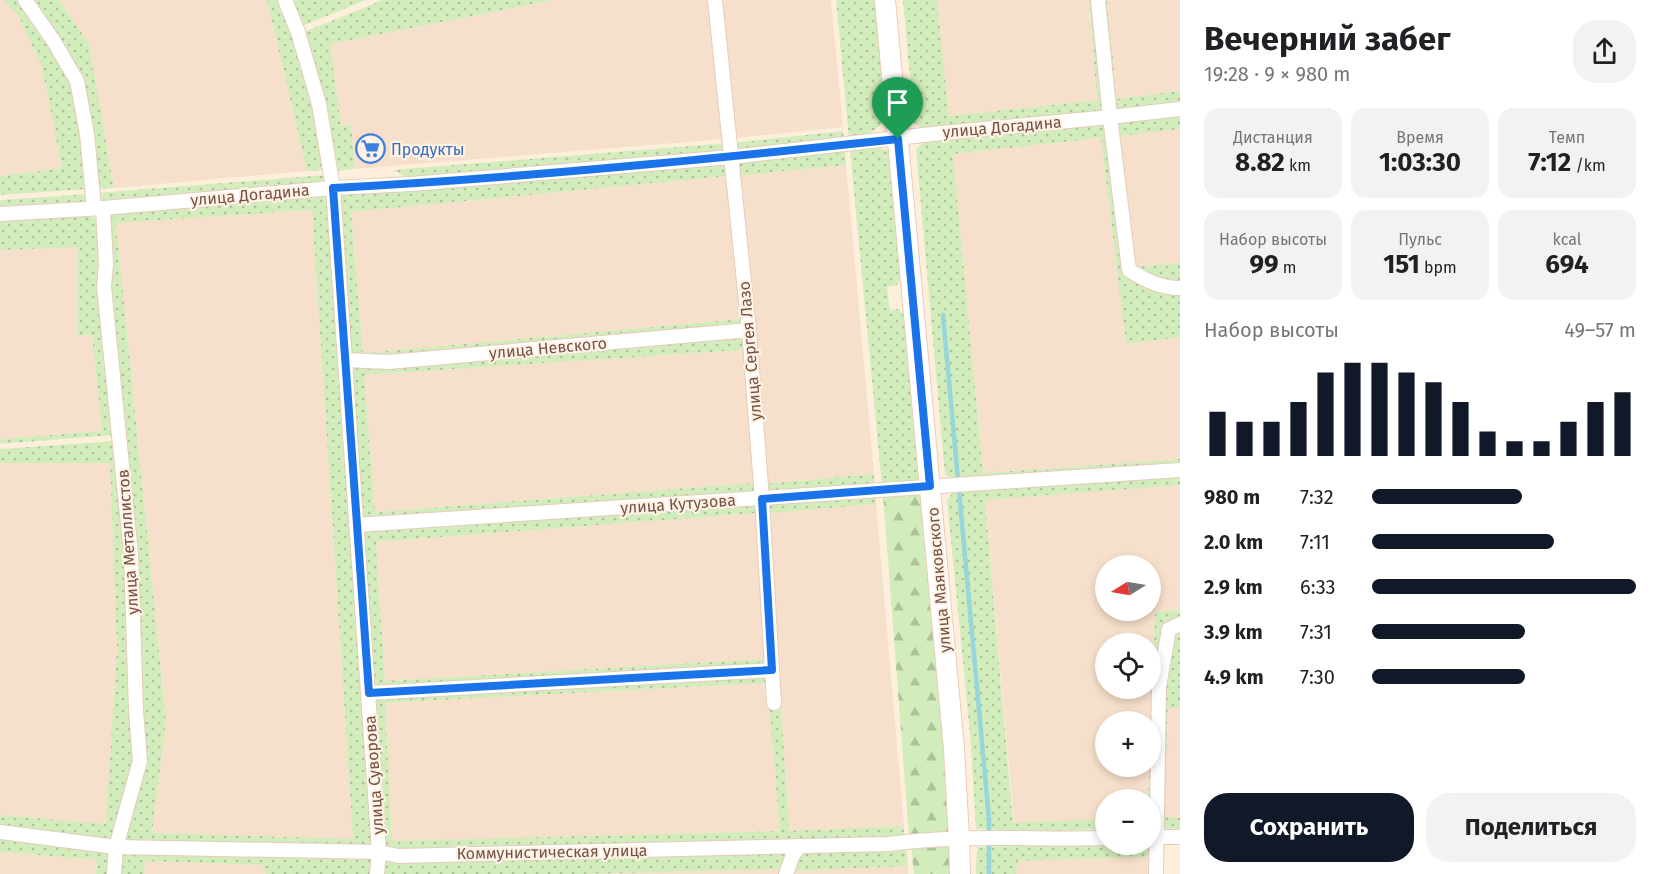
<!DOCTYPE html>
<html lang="ru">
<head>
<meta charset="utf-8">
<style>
  body { margin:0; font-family:"Fira Sans",sans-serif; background:#f2f2f2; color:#202124; height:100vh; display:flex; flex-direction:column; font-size:22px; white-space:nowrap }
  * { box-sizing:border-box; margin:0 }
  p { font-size:20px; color:#757577 }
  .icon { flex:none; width:33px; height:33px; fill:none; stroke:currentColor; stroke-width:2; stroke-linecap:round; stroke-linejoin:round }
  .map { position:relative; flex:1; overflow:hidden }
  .side { display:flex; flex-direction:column; background:#fff; width:480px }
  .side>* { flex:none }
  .needle { width:39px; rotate:259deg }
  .fabs { position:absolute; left:1095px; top:555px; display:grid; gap:12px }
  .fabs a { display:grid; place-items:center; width:66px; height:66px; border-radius:50%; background:#fff; box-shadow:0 3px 9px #0003; font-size:30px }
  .pin { position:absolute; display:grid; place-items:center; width:51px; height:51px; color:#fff; margin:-62px -26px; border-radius:50% 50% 50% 0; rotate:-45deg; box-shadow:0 0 6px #0007 }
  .pin .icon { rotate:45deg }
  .round { display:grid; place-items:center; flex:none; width:63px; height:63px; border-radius:24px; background:#f2f2f2 }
  .headline { display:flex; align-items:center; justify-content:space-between; height:102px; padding:0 24px }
  h1 { font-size:33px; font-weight:700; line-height:45px }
  .metrics { display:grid; grid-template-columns:repeat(3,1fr); gap:9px; height:102px; padding:6px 24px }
  .metrics div { display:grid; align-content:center; border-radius:15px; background:#f2f2f2; text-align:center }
  .metrics b { font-size:26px; font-weight:700 }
  .metrics small { font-size:16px; font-weight:400 }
  .metrics p { font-size:16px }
  .chart { height:168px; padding:12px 24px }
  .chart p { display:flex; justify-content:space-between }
  .chart svg { width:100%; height:108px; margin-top:6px; stroke:#111827; stroke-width:6 }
  .action { display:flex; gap:12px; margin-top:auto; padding:12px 24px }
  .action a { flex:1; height:69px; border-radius:24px; background:#111827; color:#fff; font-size:24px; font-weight:700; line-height:69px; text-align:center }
  .action a+a { background:#f2f2f2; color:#202124 }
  ul { padding:0 24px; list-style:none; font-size:20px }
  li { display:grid; grid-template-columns:96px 72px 1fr; align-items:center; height:45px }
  li i { height:15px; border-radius:8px; background:#111827 }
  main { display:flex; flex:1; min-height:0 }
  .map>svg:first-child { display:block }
</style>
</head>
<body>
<main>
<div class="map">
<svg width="1180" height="874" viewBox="0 0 1180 874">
  <defs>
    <pattern id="green-dots" width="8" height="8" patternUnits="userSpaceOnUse" patternTransform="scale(1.5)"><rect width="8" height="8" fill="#d2edbb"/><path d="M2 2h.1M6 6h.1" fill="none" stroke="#afc39a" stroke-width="1.8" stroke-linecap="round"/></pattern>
    <pattern id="forest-firs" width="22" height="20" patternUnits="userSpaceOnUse" patternTransform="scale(1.5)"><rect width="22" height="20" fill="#d2edbb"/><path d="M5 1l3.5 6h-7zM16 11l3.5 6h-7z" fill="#afc39a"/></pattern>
  </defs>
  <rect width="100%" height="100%" fill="#feefdd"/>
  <g fill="#f7e0cb" fill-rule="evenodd">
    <polygon points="0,0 3,0 19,17 42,67 62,168 0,176"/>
    <polygon points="59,0 267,0 307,171 114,188 89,44"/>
    <polygon points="554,0 710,0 725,139 355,169 351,125 341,126 330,44"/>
    <polygon points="720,0 831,0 843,127 735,138"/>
    <polygon points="937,0 1089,0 1097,100 949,116"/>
    <polygon points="1107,0 1180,0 1180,91 1117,99"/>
    <polygon points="1180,129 1180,263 1134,268 1119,135"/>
    <polygon points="1101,138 1126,344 1180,337 1180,459 983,473 953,154"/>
    <polygon points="846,165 874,474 764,484 737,176"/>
    <polygon points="728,176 742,319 363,353 351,212"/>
    <polygon points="312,210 353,840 152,833 166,722 116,223"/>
    <polygon points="78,246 78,336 92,335 102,431 0,439 0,250"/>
    <polygon points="743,350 754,483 375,512 364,375"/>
    <polygon points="0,463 110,463 117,649 107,825 0,815"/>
    <path d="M1180,485V610L1155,612L1151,724L1150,722H1106V766L1149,767L1148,799L1106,800L1105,819L1014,824L985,499ZM1106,566H1150V610H1106ZM1106,644H1150V688H1106Z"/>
    <polygon points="876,504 904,826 789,832 769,513"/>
    <polygon points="756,513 765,659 385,681 376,542"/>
    <polygon points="763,683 769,704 780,831 392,842 385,703"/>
    <polygon points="1168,708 1180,708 1180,818 1166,818 1166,755"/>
    <polygon points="0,852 97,860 96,874 0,874"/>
    <polygon points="1148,857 1148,874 1016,874 1017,861"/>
    <polygon points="145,861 263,865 266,874 144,874"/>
    <polygon points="908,866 908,874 789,874 789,871"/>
    <polygon points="780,869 781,874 579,874"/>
  </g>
  <g fill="url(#green-dots)" fill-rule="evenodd">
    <polygon points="3,0 20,0 72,81 83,134 86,189 0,195 0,176 62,168 42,67 19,17"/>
    <polygon points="29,0 59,0 89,44 114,188 95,189 80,81"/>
    <polygon points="267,0 280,0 293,33 315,106 325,170 307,171"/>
    <polygon points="289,0 366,0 300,27"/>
    <polygon points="383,0 554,0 330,44 341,126 351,125 355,169 334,171 302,33"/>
    <path d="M836,0H877L888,114C875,133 872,134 849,139Z"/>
    <polygon points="903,0 937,0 949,116 1097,100 1089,0 1094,0 1104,111 923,129 914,123"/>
    <polygon points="1102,0 1107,0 1117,99 1180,91 1180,102 1113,110"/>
    <polygon points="1180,117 1180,129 1119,136 1134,267 1180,263 1180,337 1126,344 1101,138 953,154 983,473 1180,459 1180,465 956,480 945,475 916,149 925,141"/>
    <polygon points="843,131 844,140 734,151 733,143"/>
    <polygon points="727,143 728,151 409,178 393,170"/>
    <polygon points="878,148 892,152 903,275 897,285 887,287 890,310 899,309 908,320 922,478 913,483 882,486 850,150"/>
    <polygon points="845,151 846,165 737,176 735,162"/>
    <path d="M729,163L746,328L387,359L349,356L338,200L342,194ZM728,176L742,319L363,353L351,212Z"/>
    <polygon points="326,175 323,184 100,201 96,193"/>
    <polygon points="88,194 86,202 0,208 0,200"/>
    <path d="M324,195L330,203L374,849L124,843L145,761L108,286V218L112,213ZM312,210L353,839L152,833L166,722L116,223Z"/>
    <polygon points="90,215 98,220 114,435 0,444 0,439 102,431 92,335 78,336 78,247 0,250 0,221"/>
    <path d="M746,334L759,495L360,522L350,363ZM743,350L753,483L375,512L364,375Z"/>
    <polygon points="116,441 128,555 136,761 115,839 105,841 0,828 0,815 106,824 117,649 110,463 0,463 0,449"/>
    <polygon points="874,474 875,487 765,495 764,484"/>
    <polygon points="1180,476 1180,485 985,500 1013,823 1105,819 1105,829 1058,831 976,829 970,733 947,500 956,489"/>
    <path d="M876,495V504L769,513L789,831L904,826V838L399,851L383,849L373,695L769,673L766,503ZM764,683L769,704L780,831L392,841L385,703Z"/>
    <path d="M759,503L769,668L373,690L360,528ZM756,513L764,659L385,681L376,542Z"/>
    <polygon points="1180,610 1180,708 1168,708 1166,755 1166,817 1180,818 1180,829 1151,828 1150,800 1148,800 1149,767 1150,766 1155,612"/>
    <polygon points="0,836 106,849 112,857 111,874 96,874 97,860 0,852"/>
    <polygon points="1105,844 1150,845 1148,857 1018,861 1016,874 976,874 977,847"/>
    <polygon points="906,845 908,866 790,871 803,849"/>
    <polygon points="790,850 781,869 579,874 380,874 383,857"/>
    <polygon points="124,852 375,854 372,874 266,874 263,865 145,861 144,874 118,874 119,859"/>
  </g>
  <g fill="url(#forest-firs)">
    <polygon points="912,492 924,496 947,749 951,831 940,835 909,837 883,494"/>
    <polygon points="941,844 952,846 953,874 914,874 911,845"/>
  </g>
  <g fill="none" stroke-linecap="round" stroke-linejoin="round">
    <polyline stroke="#96d6dc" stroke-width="4.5" points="943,315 989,819 989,874"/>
    <defs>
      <g id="street">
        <polyline points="25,0 53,40 77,81 87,134 94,208"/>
        <polyline points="285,0 298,32 319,104 333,188 379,852 377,874"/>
        <polyline points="715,0 749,330 762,499 774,703"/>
        <path d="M1098,0L1110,117L1129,270C1145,280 1160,288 1180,288"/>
        <polyline points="103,208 106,264 104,287 131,554 136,711 140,761 116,847 114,874"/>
        <polyline points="0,214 103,208 333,188 411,184 732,157 932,134 1110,117 1180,109"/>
        <polyline points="346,360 388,362 749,330"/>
        <polyline points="356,525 1180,470"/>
        <polyline points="369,693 772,670"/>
        <path d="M0,832L116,847L379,852L399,856L889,844C960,834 1033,840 1106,838"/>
        <polyline points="1150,837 1180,837"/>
        <polyline points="786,874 792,857 799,846"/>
        <polyline points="1156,874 1159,687 1169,629 1180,624"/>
      </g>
      <polyline id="secondary" points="885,0 954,749 959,838 960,874"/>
    </defs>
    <use href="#street" stroke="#e5ccbc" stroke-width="16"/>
    <use href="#secondary" stroke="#ebccb8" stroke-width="22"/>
    <use href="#street" stroke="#fff" stroke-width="14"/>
    <use href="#secondary" stroke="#fff" stroke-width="20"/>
  </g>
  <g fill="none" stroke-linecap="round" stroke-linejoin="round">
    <defs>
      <path id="route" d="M898,139L930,486L762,499L772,670L369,693L333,188C522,178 710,159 898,139Z"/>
    </defs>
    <use href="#route" stroke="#fff" stroke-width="12"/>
    <use href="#route" stroke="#1a73e8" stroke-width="8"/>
  </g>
  <defs>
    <symbol id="supermarket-ring" viewBox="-11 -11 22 22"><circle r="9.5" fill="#fff3e6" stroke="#3f7fe0" stroke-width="1.5"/><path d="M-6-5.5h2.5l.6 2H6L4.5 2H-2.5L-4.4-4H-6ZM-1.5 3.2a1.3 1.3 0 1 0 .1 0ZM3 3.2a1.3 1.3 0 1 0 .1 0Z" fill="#3f7fe0"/></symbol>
  </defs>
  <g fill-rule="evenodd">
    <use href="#supermarket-ring" x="354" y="132" width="33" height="33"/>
  </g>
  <g text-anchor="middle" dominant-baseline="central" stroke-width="4.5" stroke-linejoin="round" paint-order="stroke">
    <g font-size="16" fill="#765244" stroke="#fff3e6">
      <text transform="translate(1002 127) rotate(-5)">улица Догадина</text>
      <text transform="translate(250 195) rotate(-5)">улица Догадина</text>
      <text transform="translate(548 348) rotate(-5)">улица Невского</text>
      <text transform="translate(750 351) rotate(-95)">улица Сергея Лазо</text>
      <text transform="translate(678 504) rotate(-4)">улица Кутузова</text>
      <text transform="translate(128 542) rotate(-94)">улица Металлистов</text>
      <text transform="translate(939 580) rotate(-95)">улица Маяковского</text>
      <text transform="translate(374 775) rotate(-94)">улица Суворова</text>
      <text transform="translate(552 852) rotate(-1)">Коммунистическая улица</text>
    </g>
    <g font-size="16" fill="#366cbe" stroke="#fff3e6" text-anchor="start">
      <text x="391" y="149">Продукты</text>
    </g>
  </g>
</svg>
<div class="fabs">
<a><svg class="needle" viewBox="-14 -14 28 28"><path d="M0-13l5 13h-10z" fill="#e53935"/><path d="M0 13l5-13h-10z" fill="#757577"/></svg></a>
<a><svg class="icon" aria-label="locate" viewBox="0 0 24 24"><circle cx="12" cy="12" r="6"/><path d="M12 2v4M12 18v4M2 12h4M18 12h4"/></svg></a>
<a>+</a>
<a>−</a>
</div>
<div class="pin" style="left:898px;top:139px;background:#1e9e55"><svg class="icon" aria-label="arrive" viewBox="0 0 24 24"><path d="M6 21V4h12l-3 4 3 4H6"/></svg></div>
</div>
<section class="side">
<div class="headline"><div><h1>Вечерний забег</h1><p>19:28 · 9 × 980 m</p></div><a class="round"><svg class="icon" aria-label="share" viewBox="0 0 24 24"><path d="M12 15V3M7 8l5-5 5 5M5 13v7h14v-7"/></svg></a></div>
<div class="metrics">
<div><p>Дистанция</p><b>8.82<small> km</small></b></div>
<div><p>Время</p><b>1:03:30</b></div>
<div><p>Темп</p><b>7:12<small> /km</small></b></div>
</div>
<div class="metrics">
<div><p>Набор высоты</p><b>99<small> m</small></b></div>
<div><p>Пульс</p><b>151<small> bpm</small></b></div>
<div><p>kcal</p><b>694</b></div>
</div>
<div class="chart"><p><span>Набор высоты</span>49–57 m</p>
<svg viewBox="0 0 160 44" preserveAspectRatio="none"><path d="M5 44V26M15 44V30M25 44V30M35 44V22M45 44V10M55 44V6M65 44V6M75 44V10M85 44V14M95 44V22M105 44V34M115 44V38M125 44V38M135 44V30M145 44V22M155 44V18"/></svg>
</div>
<ul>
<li><b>980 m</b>7:32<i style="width:57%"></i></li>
<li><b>2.0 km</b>7:11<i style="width:69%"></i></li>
<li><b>2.9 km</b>6:33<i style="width:100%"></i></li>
<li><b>3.9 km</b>7:31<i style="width:58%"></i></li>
<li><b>4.9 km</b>7:30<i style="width:58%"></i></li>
</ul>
<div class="action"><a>Сохранить</a><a>Поделиться</a></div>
</section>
</main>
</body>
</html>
